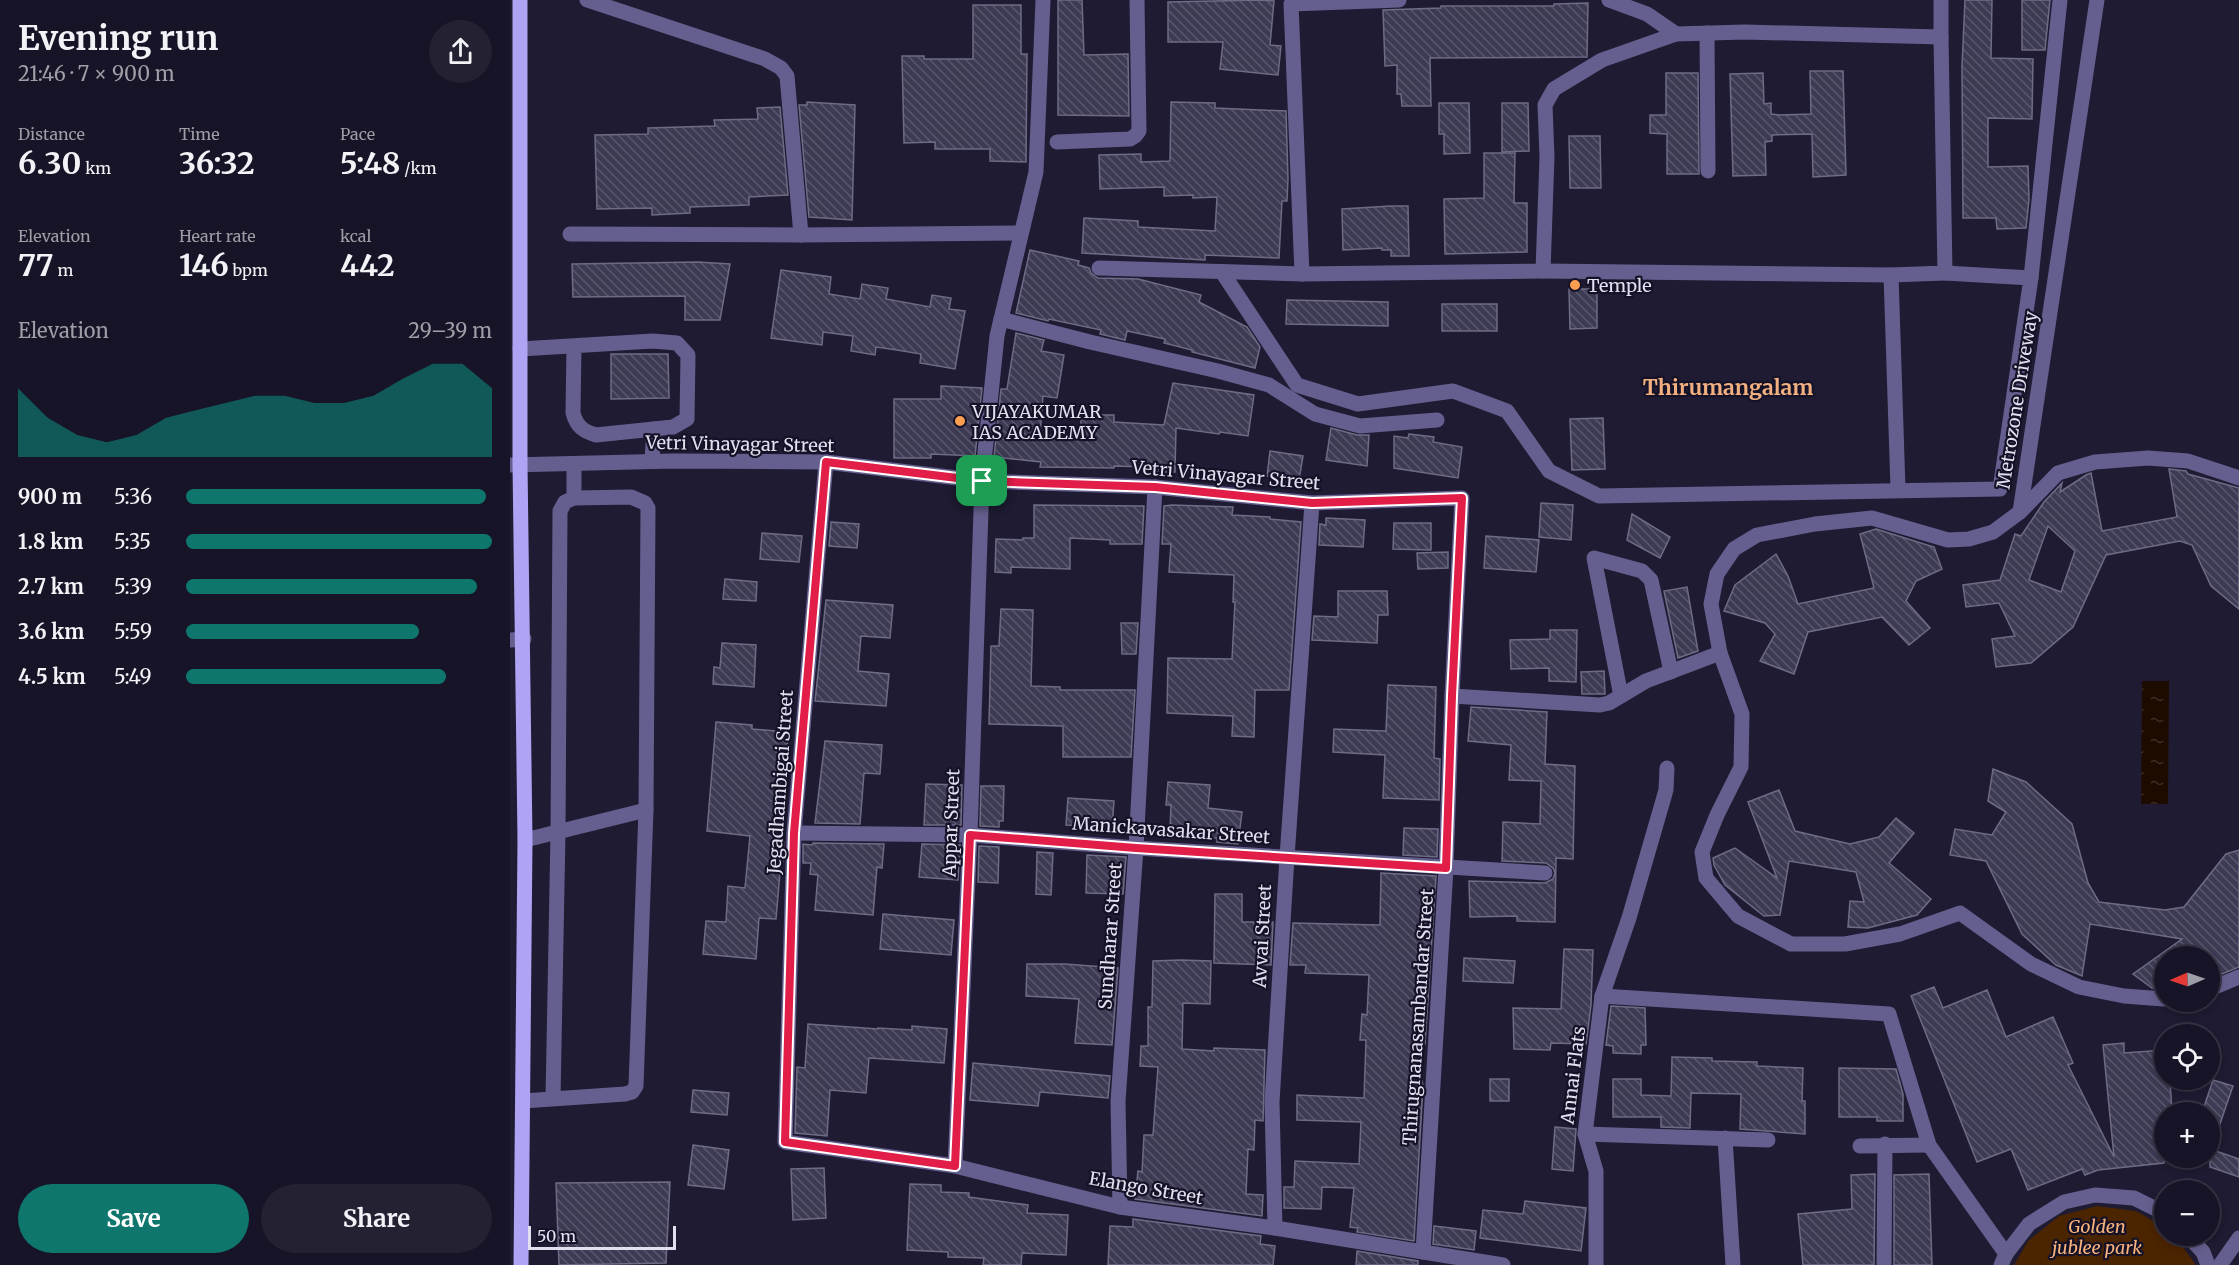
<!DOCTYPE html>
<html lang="en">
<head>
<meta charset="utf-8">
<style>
  body { margin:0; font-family:Merriweather,serif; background:#232132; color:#f1f3f6; height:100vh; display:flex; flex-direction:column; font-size:22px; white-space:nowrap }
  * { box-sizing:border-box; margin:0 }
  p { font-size:20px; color:#9e9ea7 }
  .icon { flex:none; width:33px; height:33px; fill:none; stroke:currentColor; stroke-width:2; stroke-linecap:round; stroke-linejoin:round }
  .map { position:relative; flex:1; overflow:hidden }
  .drawer { display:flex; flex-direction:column; background:#161426; width:510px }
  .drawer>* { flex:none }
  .needle { width:39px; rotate:268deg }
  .controls { position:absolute; left:1644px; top:946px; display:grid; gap:12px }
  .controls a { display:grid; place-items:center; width:66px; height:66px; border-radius:50%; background:#161426; box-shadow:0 3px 9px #0003,0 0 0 2px #353343; font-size:30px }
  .scale { position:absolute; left:18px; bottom:15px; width:148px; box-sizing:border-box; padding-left:6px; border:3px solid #e1e0ef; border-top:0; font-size:16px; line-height:21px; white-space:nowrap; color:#e1e0ef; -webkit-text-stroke:4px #151228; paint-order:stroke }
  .pin { position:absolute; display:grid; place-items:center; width:51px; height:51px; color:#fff; margin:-26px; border-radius:12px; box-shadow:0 3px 9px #0006 }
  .round { display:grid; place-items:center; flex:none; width:63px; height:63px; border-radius:32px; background:#232132 }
  .summary { display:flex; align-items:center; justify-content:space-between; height:102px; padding:0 18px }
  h1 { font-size:33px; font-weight:700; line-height:45px }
  .stats { display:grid; grid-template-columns:repeat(3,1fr); gap:9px; height:102px; padding:6px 18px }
  .stats div { display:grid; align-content:center }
  .stats b { font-size:30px; font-weight:700 }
  .stats small { font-size:16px; font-weight:400 }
  .stats p { font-size:16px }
  .chart { height:168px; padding:12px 18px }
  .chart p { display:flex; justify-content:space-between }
  .chart svg { width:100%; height:108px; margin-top:6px; fill:#0f766e; opacity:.7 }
  .button { display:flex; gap:12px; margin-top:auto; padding:12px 18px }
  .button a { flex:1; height:69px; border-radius:36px; background:#0f766e; color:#fff; font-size:24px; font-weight:700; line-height:69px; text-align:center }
  .button a+a { background:#232132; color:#f1f3f6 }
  ul { padding:0 18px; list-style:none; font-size:20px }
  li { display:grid; grid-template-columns:96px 72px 1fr; align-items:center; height:45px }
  li i { height:15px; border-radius:8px; background:#0f766e }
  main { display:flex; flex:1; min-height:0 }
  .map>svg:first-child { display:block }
</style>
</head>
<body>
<main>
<section class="drawer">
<div class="summary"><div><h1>Evening run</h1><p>21:46 · 7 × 900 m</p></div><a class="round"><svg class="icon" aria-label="share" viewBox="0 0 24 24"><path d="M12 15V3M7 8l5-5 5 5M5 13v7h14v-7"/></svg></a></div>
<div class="stats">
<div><p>Distance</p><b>6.30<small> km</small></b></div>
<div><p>Time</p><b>36:32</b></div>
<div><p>Pace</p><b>5:48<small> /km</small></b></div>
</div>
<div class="stats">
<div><p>Elevation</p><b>77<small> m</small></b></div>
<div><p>Heart rate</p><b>146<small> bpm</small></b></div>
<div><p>kcal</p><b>442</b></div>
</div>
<div class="chart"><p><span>Elevation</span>29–39 m</p>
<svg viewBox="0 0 160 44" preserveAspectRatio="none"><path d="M0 44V16L10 28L20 35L30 38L40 35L50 28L60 25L70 22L80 19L90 19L100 22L110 22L120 19L130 12L140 6L150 6L160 16V44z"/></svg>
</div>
<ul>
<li><b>900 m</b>5:36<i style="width:98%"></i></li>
<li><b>1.8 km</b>5:35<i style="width:100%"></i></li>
<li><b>2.7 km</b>5:39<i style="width:95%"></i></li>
<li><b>3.6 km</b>5:59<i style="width:76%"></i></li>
<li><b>4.5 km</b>5:49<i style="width:85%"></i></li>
</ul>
<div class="button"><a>Save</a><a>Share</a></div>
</section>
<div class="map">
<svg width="1729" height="1265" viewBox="0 0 1729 1265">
  <defs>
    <pattern id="water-ripples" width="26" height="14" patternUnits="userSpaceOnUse" patternTransform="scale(1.5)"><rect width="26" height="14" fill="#1e0b00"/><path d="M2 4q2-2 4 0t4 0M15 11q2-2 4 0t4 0" fill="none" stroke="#3e2e26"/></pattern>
    <pattern id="building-back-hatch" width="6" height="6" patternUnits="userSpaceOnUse" patternTransform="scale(1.5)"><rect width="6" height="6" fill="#3d3b54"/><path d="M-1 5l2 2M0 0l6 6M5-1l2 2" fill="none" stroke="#59576d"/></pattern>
  </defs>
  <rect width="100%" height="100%" fill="#1e1b32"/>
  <polygon fill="#4b2400" points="1587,1206 1626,1211 1654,1227 1654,1236 1665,1236 1686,1265 1504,1265 1518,1241 1549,1216"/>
  <polygon fill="url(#water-ripples)" points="1632,681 1659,681 1658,804 1631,804"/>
  <g fill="url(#building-back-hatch)" stroke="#6e6b87" stroke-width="1.5" fill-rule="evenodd">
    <polygon points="548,0 572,0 574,55 618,54 619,116 548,115"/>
    <polygon points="749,0 764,1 760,45 771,46 768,75 710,69 713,42 658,42 658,2"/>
    <polygon points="1455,0 1482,0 1481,58 1523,59 1522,119 1478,118 1478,167 1518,166 1519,199 1516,228 1487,229 1486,218 1453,218 1452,66"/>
    <polygon points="1512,0 1540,0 1535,50 1512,50"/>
    <polygon points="1078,3 1077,57 920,58 921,106 892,106 891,94 887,94 887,65 875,66 873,10 931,8 931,6 1044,6 1044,4"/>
    <polygon points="463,5 511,5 511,54 517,54 516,162 480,161 480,149 425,149 425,142 394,143 392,56 414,56 414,59 463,59"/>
    <polygon points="1300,71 1333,71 1336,175 1303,177 1302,134 1262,135 1262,141 1255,142 1256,175 1223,176 1220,74 1253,73 1254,104 1261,103 1261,114 1270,115 1301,114"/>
    <polygon points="1156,73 1188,73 1189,174 1157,174 1157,134 1140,133 1140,115 1156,115"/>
    <polygon points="297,102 345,105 342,220 299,217 289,105 297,105"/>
    <polygon points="661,102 705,103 705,108 776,111 778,179 777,201 772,201 769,258 695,255 695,260 572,253 574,218 628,221 628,227 705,231 707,197 683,198 683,195 654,196 654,187 590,189 589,155 631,154 631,162 660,161"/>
    <polygon points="929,103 959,103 960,153 934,154 934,134 929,134"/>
    <polygon points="992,103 1018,103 1019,151 992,152"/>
    <polygon points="270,107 278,195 239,197 239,205 180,207 180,213 142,215 142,208 87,209 85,135 138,134 138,128 205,126 204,120 248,119 247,108"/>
    <polygon points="1059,136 1090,136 1091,188 1060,188"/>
    <polygon points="974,153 1005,153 1004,203 1017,203 1017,252 935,254 934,199 974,198"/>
    <polygon points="881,206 898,206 899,256 881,256 881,250 872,250 872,248 833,250 832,209"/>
    <polygon points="520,250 569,261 568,265 579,268 581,273 588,278 628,279 691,295 689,302 737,327 750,347 745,368 682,352 682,350 654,343 655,339 617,331 615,340 590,334 591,330 539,319 538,321 506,313"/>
    <polygon points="188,262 220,264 210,320 175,320 175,296 63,297 62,264"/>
    <polygon points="271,270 321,277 319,294 350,299 352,284 378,288 376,299 420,307 422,295 441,298 439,309 455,311 445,369 410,363 411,354 387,350 366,347 365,355 341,351 343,336 313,332 312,345 261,338"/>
    <polygon points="1059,289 1087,289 1087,328 1060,329"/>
    <polygon points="777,300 878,302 878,326 776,324"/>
    <rect x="932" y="304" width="55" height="27"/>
    <polygon points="506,333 534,340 531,351 554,355 547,398 533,396 530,435 571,437 571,415 604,415 604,422 654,425 663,383 744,395 738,436 710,432 709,434 666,428 665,472 638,472 638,467 604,466 604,468 530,467 531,462 484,457 491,389 497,389"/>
    <polygon points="101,354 158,354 159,398 101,399"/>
    <polygon points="431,386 472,388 465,456 421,454 421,458 384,458 384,399 431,399"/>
    <polygon points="1093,418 1095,469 1062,470 1060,419"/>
    <polygon points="821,428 847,435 859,435 857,466 816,460"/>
    <polygon points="899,434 924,437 923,442 952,447 948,478 884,468 884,436 898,438"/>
    <polygon points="760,451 793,456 789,480 757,476"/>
    <path d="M1659,469L1676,471L1678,474L1729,488V609L1701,586L1682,545L1670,541L1596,555L1563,627L1521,663L1486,667L1482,639L1505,636L1489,603L1456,607L1453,585L1490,580L1505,534L1511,536L1534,502L1552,483L1550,492L1576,475L1581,473L1592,531L1667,517ZM1538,526L1565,551L1551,592L1519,580Z"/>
    <polygon points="1031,503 1063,505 1061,540 1029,537"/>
    <polygon points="524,505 634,506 632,544 600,544 600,540 560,538 560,569 501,567 501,573 485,572 486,539 512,540 513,538 524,538"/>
    <polygon points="662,505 723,507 722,515 760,517 760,519 791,522 779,690 745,690 744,737 722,736 723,716 657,713 658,658 722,659 725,602 723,602 724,575 659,572 661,544 652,544 654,506"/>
    <polygon points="1122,514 1160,537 1150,558 1117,540"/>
    <polygon points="816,518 855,520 853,547 809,545 810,524 816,525"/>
    <polygon points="321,522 349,524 347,548 319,546"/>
    <polygon points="884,523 921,523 921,550 883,549"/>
    <polygon points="1366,529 1424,547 1432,569 1406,581 1396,601 1420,628 1399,645 1372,617 1298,632 1284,674 1250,661 1265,634 1255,623 1214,611 1225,585 1266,554 1278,576 1288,604 1364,588 1350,534"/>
    <polygon points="252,533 292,536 289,562 250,559"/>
    <polygon points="976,536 1029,540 1026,572 974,568"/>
    <polygon points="938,552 938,568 908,569 907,553"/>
    <polygon points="215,579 247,582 246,601 213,599"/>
    <polygon points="1177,587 1188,651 1168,658 1154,591"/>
    <polygon points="828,591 877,591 878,615 868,615 867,643 802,640 804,616 828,617"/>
    <polygon points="316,600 383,605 380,638 351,636 348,671 379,674 376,706 305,701"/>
    <polygon points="491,609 523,610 521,686 550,687 550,690 625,690 621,757 553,757 553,726 479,724 481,646 489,646"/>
    <polygon points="611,623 628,623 626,654 612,654"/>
    <polygon points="1040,630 1067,630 1066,682 1039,681 1039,668 1001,669 1000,640 1040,639"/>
    <polygon points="212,643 246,645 244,687 203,684 204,667 210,668"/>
    <polygon points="1094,671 1095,694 1072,694 1071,672"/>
    <polygon points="878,685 926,687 924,758 930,759 929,800 873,798 875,755 823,752 824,729 876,731"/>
    <polygon points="961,707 1037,712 1035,764 1065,766 1063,859 1046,858 1045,922 1007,921 1007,916 960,917 959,881 1035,883 1043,879 1045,873 1043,868 1036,863 992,861 993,822 1030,824 1031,781 999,780 1001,745 958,741"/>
    <polygon points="206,722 242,725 242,729 278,732 272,842 274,842 273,861 271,861 266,919 249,918 246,959 193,954 196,921 216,922 218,886 235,888 240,836 197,831"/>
    <polygon points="315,741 372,745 370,774 354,773 350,824 305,823"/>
    <polygon points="1483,769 1516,782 1562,824 1578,883 1589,902 1655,910 1674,907 1716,854 1729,850 1729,967 1700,979 1700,957 1654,957 1654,989 1642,988 1623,974 1672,939 1580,924 1572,976 1546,965 1512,934 1476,861 1440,855 1445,829 1482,835 1496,812 1478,801"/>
    <polygon points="658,782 700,785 698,808 732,812 728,844 707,842 707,838 671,838 672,832 660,831 661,805 656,805"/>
    <polygon points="416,784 452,785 451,825 414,825"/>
    <polygon points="471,786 494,786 493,821 489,821 489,827 470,826"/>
    <polygon points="1269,790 1285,831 1340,844 1369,837 1386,818 1404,833 1379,863 1421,899 1407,915 1358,928 1338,927 1340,901 1354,902 1346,872 1279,861 1270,915 1254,916 1215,885 1204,865 1203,858 1225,848 1267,878 1238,802"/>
    <polygon points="558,798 604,801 602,827 556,825"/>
    <polygon points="894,828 928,829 927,857 893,855"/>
    <polygon points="303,843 374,844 372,868 367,867 363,915 305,910 308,875 300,874 301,863 293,863 293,844 302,845"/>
    <polygon points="412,844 450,845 448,880 409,877"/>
    <polygon points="469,846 489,847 488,883 468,882"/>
    <polygon points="527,852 543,853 541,895 526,894"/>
    <polygon points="577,855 616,857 613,894 576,893"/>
    <polygon points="871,873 926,876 915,1044 912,1044 910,1081 912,1081 913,1086 904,1241 847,1232 848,1228 840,1227 844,1188 812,1187 811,1209 774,1208 774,1187 784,1187 785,1161 849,1164 851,1122 787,1120 787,1095 854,1098 856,1040 850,1040 852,1014 857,1015 859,975 795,973 796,965 780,965 783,923 870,925"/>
    <polygon points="705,894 732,894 732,922 763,922 761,965 704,963"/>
    <polygon points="373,914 444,920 441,955 370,949"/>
    <polygon points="1054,949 1083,950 1081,1005 1076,1044 1041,1043 1040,1050 1004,1049 1003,1008 1051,1009"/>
    <polygon points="954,958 1005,961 1003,983 953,981"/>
    <polygon points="671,960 701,961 700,1004 673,1003 672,1049 704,1051 704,1048 755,1050 753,1121 745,1120 744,1150 738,1149 736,1194 753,1195 752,1216 625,1199 628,1171 632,1172 634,1135 643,1135 648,1067 630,1066 631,1046 638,1046 638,1007 642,1007 643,961"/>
    <polygon points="517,964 555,964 608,968 602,1045 565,1043 569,999 516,996"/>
    <polygon points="1424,987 1433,1008 1477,990 1496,1037 1543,1017 1563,1063 1558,1065 1604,1157 1593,1045 1614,1043 1614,1053 1654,1050 1654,1080 1660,1080 1662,1113 1654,1113 1654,1163 1588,1170 1575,1175 1572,1169 1518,1190 1501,1149 1467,1162 1401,996"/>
    <polygon points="1101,1006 1135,1008 1136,1045 1131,1045 1131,1054 1103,1053 1103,1046 1096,1045"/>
    <polygon points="298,1024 368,1029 368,1028 402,1030 402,1026 437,1029 434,1063 359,1058 356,1093 320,1090 317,1136 285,1133 287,1067 295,1068"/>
    <polygon points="1162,1057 1202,1058 1202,1061 1247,1062 1247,1066 1293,1068 1292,1101 1295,1101 1295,1134 1230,1129 1231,1094 1181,1093 1180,1128 1151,1127 1151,1117 1103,1117 1103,1079 1131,1079 1131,1095 1161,1096"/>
    <polygon points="463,1063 600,1076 598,1098 530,1092 528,1106 460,1100"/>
    <polygon points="1329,1068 1386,1069 1393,1094 1393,1121 1367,1121 1367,1117 1329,1117"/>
    <rect x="980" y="1079" width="19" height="22"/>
    <polygon points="1703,1080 1723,1086 1702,1147 1700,1146 1700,1113 1692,1113"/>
    <polygon points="183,1090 219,1093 217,1115 181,1112"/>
    <polygon points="1045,1127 1066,1129 1063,1171 1042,1169"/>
    <polygon points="183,1145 219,1150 214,1189 178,1185"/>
    <polygon points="1700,1149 1729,1159 1729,1177 1700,1167"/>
    <polygon points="314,1168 316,1218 283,1220 281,1169"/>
    <polygon points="1365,1174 1364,1265 1293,1265 1288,1214 1342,1209 1341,1175"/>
    <polygon points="1419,1174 1422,1265 1384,1265 1384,1175"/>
    <polygon points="160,1182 156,1263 49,1265 46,1183"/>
    <polygon points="400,1184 431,1185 431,1192 459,1193 459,1197 518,1205 517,1213 558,1215 556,1255 512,1253 511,1265 473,1265 474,1258 438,1257 438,1252 397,1250"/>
    <polygon points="1015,1201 1076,1208 1071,1251 970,1238 973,1210 1013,1214"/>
    <polygon points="623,1219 751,1236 750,1244 765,1246 763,1265 598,1265 600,1226 623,1227"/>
    <polygon points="924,1226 966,1231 964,1250 923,1244"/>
    <polygon points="847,1251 908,1261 908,1265 846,1265"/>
  </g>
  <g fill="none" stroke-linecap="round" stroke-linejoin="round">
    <g stroke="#655f8f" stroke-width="15">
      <polyline points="77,0 255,59 271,68 277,76 291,235"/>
      <polyline points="1099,0 1137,14 1166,34"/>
      <polyline points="1587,0 1510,512 1483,532 1459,539 1438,540 1362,518 1305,524 1247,535 1224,549 1207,574 1201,604 1210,653 1232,714 1231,767 1207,815 1192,852 1196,878 1228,916 1281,944 1335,944 1390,934 1450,913 1521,964 1569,987 1614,996 1654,999"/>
      <polyline points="1197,33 1198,171"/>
      <polyline points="547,142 620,139 625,136 629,131 627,0"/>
      <polyline points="60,234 291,235 511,233"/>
      <polyline points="589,268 792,274 1033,271 1037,157 1035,105 1044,89 1092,60 1166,34 1235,32 1431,37 1431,0"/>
      <polyline points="1033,271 1381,275 1435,273 1431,37"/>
      <polyline points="712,272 787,385 848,404 943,391 997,411 1039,471 1089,496 1490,489 1521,278 1435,273"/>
      <polyline points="792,274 781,4 889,0"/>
      <polyline points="1381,275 1388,489"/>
      <polyline points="1521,278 1550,0"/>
      <polyline points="491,319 580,342 708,371 759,385 805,414 850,426 927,420"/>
      <path d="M10,349L143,341L167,343L178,355L177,419L163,427L86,435C73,431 67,427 63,413L64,346"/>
      <polyline points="142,461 144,429"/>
      <polyline points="316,462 284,833 275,1142 445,1166 610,1207 765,1228 993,1265"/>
      <polyline points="0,465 164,461 316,462 472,481 645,487 802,503 952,498 942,696 936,868 913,1252"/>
      <polyline points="64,498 64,464"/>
      <polyline points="1510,512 1548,473 1585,462 1638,458 1678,461 1729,478"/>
      <polyline points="0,640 14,639"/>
      <polyline points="942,696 1090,705 1099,703 1136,681 1210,653"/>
      <polyline points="1111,696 1084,558 1132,571 1141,580 1161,672"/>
      <polyline points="284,833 460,835 626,848 1035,873"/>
      <polyline points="15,840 136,810"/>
      <polyline points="1700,989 1729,977"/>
      <polyline points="1092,996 1379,1014 1419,1145 1496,1254"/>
      <polyline points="13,1101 115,1094 122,1092 126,1086 136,810 138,508 135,503 121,497 64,498 55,502 50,511 48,832 43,1099"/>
      <polyline points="1075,1134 1258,1140"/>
      <polyline points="1215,1138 1223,1265"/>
      <polyline points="1350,1146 1419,1145"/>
      <polyline points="445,1166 460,835 472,481 487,336 526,172 533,0"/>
      <polyline points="610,1207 608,1101 626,848 645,487"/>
      <polyline points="765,1228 762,1102 777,857 802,503"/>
      <polyline points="1678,1236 1693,1252 1698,1265"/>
      <polyline points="1086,1265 1086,1171 1075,1134 1092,996 1119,918 1156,790 1157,768"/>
      <polyline points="1374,1265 1375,1144"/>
      <polyline points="1491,1265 1496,1254 1519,1224 1554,1202 1585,1195 1624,1198 1654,1213"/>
      <polyline points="1710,1265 1729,1238"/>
    </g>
    <polyline stroke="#aea4f3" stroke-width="15" points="10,0 10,464 15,840 11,1265"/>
  </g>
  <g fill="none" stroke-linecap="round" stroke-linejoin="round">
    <defs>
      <polygon id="route" points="316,462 472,481 645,487 802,503 952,498 942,696 936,868 626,848 460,835 445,1166 275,1142 284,833"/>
    </defs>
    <use href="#route" stroke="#fff" stroke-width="12"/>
    <use href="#route" stroke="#e11d48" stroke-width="8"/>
  </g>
  <g fill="#fc9e52" stroke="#151228" stroke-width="2">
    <circle cx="1065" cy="285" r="6"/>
    <circle cx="450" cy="421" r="6"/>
  </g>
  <g text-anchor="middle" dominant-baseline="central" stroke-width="4.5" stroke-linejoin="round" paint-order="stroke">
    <g font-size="18" fill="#e1e0ef" stroke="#151228" text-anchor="start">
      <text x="1077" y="285">Temple</text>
      <text x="462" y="411">VIJAYAKUMAR<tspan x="462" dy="21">IAS ACADEMY</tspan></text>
    </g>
    <g font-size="18" fill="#e1e0ef" stroke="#151228">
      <text transform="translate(1507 400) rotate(-81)">Metrozone Driveway</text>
      <text transform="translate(230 444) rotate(1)">Vetri Vinayagar Street</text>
      <text transform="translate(716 475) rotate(5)">Vetri Vinayagar Street</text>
      <text transform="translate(270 782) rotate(-86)">Jegadhambigai Street</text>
      <text transform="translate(441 823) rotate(-88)">Appar Street</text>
      <text transform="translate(661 830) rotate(4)">Manickavasakar Street</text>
      <text transform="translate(600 936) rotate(-86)">Sundharar Street</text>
      <text transform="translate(752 936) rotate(-87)">Avvai Street</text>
      <text transform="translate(908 1017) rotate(-86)">Thirugnanasambandar Street</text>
      <text transform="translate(1063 1075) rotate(-83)">Annai Flats</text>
      <text transform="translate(636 1188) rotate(10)">Elango Street</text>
    </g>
    <g font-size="18" font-style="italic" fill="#fbb37d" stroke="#151228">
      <text x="1587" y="1226">Golden<tspan x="1587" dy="21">jublee park</tspan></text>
    </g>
    <g font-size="21" font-weight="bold" fill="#f2b080" stroke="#151228">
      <text x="1218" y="387">Thirumangalam</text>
    </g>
  </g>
</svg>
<div class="controls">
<a><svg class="needle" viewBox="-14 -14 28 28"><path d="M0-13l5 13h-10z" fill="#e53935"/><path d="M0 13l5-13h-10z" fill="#9e9ea7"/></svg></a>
<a><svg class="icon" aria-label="locate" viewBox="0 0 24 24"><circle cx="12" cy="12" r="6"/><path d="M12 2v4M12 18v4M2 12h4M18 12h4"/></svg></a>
<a>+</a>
<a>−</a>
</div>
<div class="scale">50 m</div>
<div class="pin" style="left:472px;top:481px;background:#1e9e55"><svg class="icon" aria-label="arrive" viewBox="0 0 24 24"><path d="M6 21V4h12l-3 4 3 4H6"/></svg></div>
</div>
</main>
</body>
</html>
